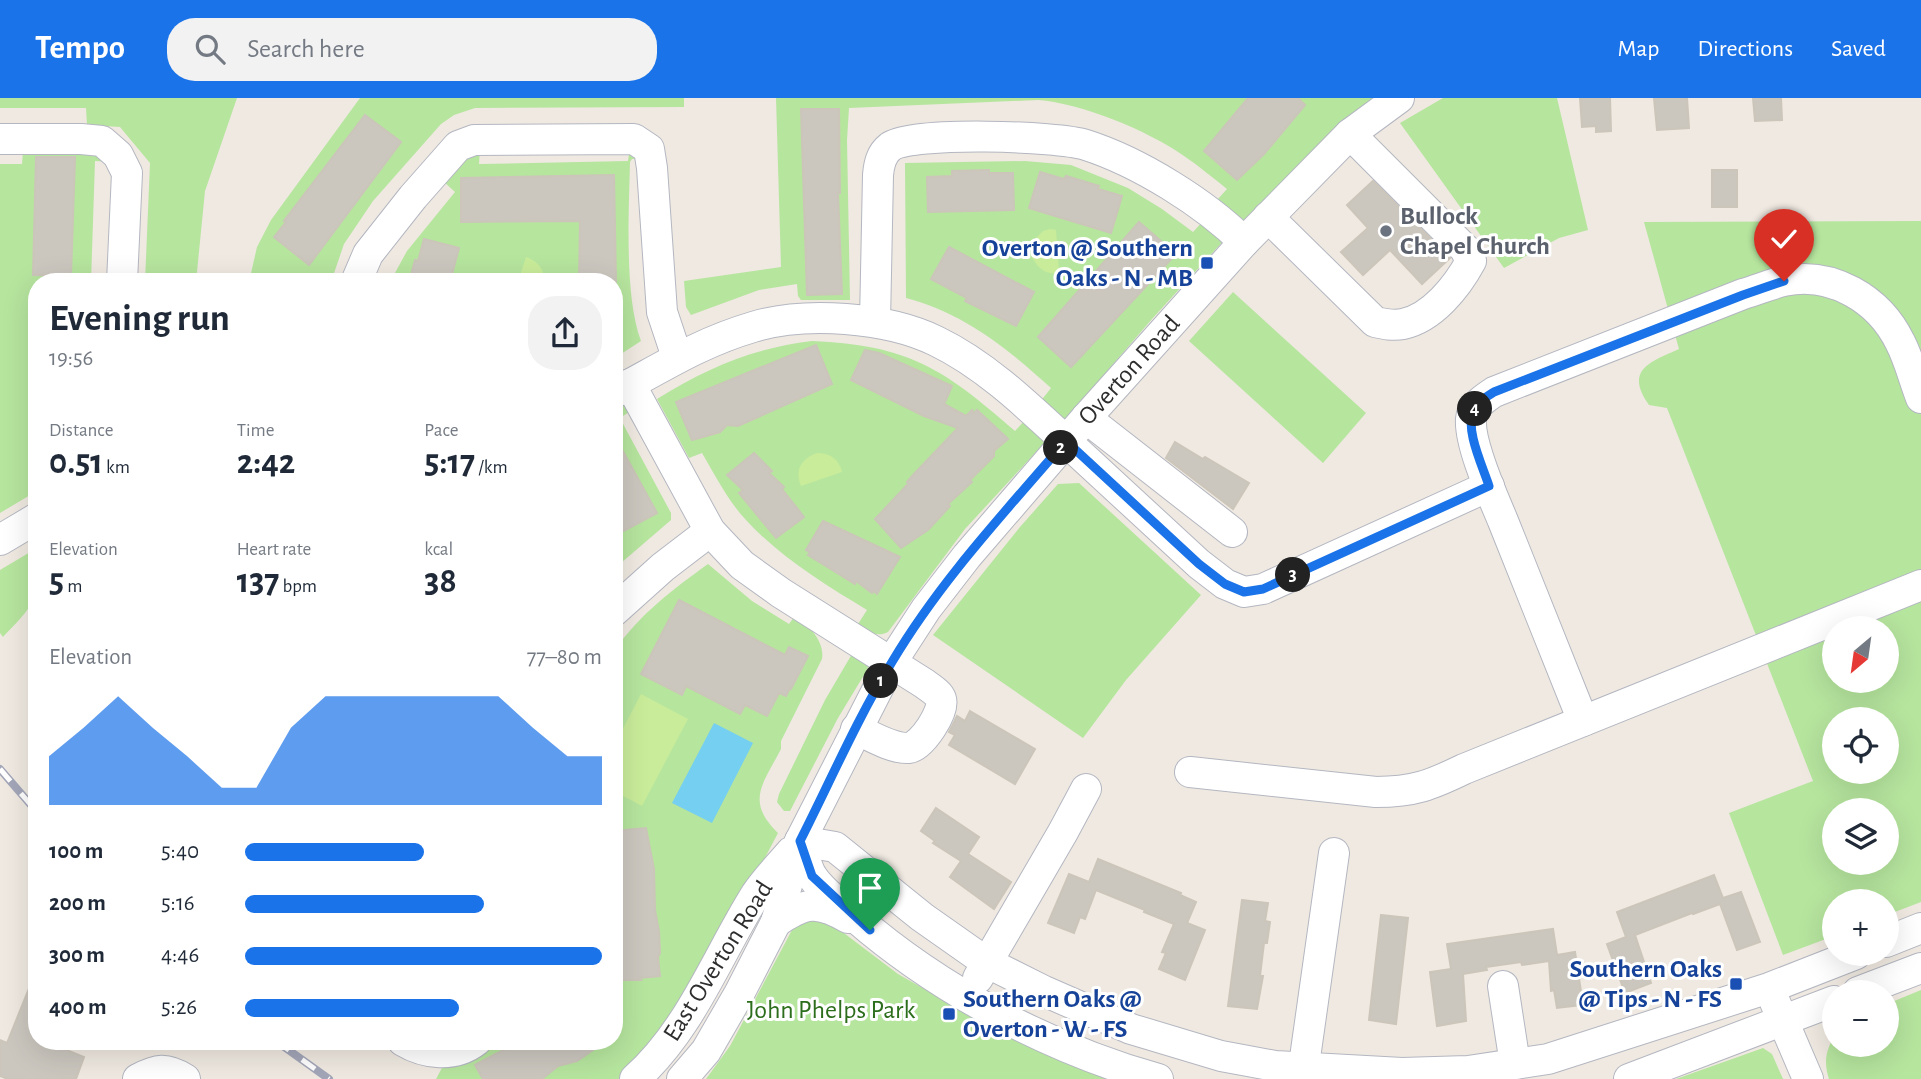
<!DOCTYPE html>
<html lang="en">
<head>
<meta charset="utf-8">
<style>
  body { margin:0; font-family:"Alegreya Sans",sans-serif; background:#f2f2f3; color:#1f2937; height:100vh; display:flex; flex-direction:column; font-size:26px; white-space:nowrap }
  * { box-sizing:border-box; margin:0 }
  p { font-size:23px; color:#747a83 }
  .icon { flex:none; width:38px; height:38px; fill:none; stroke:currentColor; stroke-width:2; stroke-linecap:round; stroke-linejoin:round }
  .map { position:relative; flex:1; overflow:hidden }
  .panel { position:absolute; left:28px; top:175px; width:595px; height:777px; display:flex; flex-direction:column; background:#fff; border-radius:28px; box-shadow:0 7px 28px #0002 }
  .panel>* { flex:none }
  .needle { width:46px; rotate:209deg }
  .controls { position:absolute; left:1822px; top:518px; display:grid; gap:14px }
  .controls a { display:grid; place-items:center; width:77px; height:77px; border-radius:50%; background:#fff; box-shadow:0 7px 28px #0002; font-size:35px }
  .pin { position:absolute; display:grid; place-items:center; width:60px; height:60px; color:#fff; margin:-72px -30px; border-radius:50% 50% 50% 0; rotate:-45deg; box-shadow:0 0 7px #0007 }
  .pin .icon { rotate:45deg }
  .km { position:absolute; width:35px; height:35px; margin:-18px; border-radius:50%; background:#222; color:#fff; font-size:19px; line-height:35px; text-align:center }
  .round { display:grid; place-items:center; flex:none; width:74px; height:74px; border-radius:28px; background:#f2f2f3 }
  .summary { display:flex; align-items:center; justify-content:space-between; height:119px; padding:0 21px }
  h1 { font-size:38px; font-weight:700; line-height:52px }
  .figures { display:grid; grid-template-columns:repeat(3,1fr); gap:10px; height:119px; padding:7px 21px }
  .figures div { display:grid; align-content:center }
  .figures b { font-size:35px; font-weight:700 }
  .figures small { font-size:19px; font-weight:400 }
  .figures p { font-size:19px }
  .chart { height:196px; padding:14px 21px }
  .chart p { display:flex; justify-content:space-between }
  .chart svg { width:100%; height:126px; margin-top:7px; fill:#1a73e8; opacity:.7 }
  ul { padding:0 21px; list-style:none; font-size:23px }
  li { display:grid; grid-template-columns:112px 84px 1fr; align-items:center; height:52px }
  li i { height:18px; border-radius:9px; background:#1a73e8 }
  header { display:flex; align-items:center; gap:42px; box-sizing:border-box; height:98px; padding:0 35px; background:#1a73e8; color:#fff }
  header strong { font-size:33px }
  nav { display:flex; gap:38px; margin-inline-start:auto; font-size:24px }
  .search { width:490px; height:63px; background:#f2f2f3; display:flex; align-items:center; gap:18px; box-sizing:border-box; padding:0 24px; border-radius:28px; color:#747a83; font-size:26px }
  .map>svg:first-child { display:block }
</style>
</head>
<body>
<header>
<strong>Tempo</strong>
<div class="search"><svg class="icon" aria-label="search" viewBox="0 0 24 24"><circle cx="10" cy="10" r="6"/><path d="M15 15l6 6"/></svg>Search here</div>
<nav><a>Map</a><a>Directions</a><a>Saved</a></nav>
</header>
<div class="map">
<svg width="1921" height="981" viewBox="0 0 1921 981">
  <rect width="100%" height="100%" fill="#efe9e1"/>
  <g fill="#b6e59e" fill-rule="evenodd">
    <polygon points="0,0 237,0 205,93 196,184 145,184 150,65 120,29 87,27 86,10 0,10"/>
    <polygon points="360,0 684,0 684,9 475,10 454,17 441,26 373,103 344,146 331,184 249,184 257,149 271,122"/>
    <path d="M776,0H1375L1244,125L1217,102L1227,91C1213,80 1199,68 1184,58C1149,33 1081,5 1038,2L849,10L847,42L850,202H801L798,198L797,186L759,192L691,217L686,209L684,183L781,169Z"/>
    <polygon points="1443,0 1557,0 1588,132 1559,140 1504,170 1400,25"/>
    <polygon points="82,45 114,64 95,63 91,184 37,184 37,393 0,415 0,66 22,66 23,53"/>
    <path d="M630,48L645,60L632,61L630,64C629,113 624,198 641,243L618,258L614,260V184H390L407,153L455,94L442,82L464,57L480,50L479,66L628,63Z"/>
    <path d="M1025,63L1071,67L1128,90L1162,111L1193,134L1205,121L1226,140L1152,221L1065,322L1060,321L1040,304L1051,290C1008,251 964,215 906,200L905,65Z"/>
    <path d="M1921,123V804L1887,817L1886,803H1834V838L1783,857L1729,715L1813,683L1667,310L1649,307C1624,272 1650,264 1679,251L1644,124ZM1834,530H1886V583H1834ZM1834,621H1886V674H1834ZM1834,712H1886V765H1834Z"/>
    <polygon points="1233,194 1366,315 1323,365 1189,243"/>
    <path d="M812,243C909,247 944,271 1015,333L1027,320L1047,342L965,431L888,534C876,540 868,533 858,526L867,512C824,486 780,459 746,422C728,403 715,377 702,355L689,360L657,301C707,270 753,250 812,243Z"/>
    <polygon points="621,301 633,312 621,319 622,324 671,415 671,422 614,471 614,304"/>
    <polygon points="1079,385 1201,497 1126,582 1083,640 933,537 1020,429 1058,386"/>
    <path d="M37,450C37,502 40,501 3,539L0,535V472Z"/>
    <path d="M708,466L752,503L789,526L797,515C808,529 825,542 822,561L781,643V651C763,686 745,703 778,735L727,832L630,981H436L443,968L475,956L491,943H614V553C640,516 672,492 708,466Z"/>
    <polygon points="852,556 869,566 867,572 838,620 790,713 784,713 777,704 779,696 825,602"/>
    <polygon points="824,820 898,876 963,913 1045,956 1110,981 706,981 730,948 792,832 807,822"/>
    <path d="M1921,892V981H1829C1824,965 1825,954 1834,939V947H1886L1887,906Z"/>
    <polygon points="1763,950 1772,956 1783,981 1676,981"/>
  </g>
  <g fill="#c9ec9a">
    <path d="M1050,131L1056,132L1059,175C1046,177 1038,171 1032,159L1033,143L1043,133Z"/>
    <path d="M526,159C538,163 544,171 545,184H518Z"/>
    <path d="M817,355C830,355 839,361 842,374L801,388C794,372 802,360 817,355Z"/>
    <polygon points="641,596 688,621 642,708 614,693 614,648"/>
  </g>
  <polygon fill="#75cff0" points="714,625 753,645 712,725 672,705"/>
  <g fill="#cbc7bf" stroke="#cbc5ba" stroke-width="2">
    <polygon points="1248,0 1298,0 1305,7 1264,56 1237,82 1204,53"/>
    <polygon points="1580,0 1610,0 1611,33 1596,34 1596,28 1582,29"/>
    <polygon points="1654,0 1687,0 1689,30 1657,32"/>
    <polygon points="1753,0 1781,0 1782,22 1755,23"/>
    <polygon points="801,11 839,11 840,95 838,95 842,196 807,197"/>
    <polygon points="365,17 401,44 309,167 274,139 286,124 284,123"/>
    <polygon points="36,59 75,59 71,178 33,177"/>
    <polygon points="989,72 989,75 1013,75 1014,112 928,114 927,79 952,78 952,73"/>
    <rect x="1712" y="72" width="25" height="37"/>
    <polygon points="1040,74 1064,81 1066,78 1099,88 1098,91 1122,98 1111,135 1029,110"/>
    <polygon points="614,77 616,184 579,184 580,123 461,124 461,80"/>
    <polygon points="1373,83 1450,160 1422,186 1390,152 1363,177 1341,154 1368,130 1347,107"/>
    <polygon points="1139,124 1176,156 1071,269 1038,239"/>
    <polygon points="424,141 459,150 450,184 409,184 415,162 418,163"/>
    <polygon points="949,149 1034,194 1016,228 965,203 967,200 931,181"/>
    <polygon points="816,247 832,286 738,328 727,327 720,334 692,342 676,304"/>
    <polygon points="865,252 879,255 952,288 944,306 966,318 972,312 974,315 977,312 1008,341 994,353 994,358 970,382 972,384 948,406 950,408 928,432 901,450 875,421 908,386 907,384 913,377 958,330 924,318 851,282"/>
    <polygon points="614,337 657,415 614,438"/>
    <polygon points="1175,344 1203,361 1205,359 1249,385 1233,411 1166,360"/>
    <polygon points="754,355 772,373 769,375 784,389 782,391 804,419 776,440 739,395 743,392 727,377"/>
    <polygon points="823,423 900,459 877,496 874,493 872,495 856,483 855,486 808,457 810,454 806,452"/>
    <polygon points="679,502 785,557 789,549 808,558 791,591 790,590 786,598 779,595 767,618 745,607 740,616 686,588 682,597 641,576"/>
    <polygon points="970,613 1035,651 1015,686 949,647 955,637 949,634 957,618 965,623"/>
    <polygon points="936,710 979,739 968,756 1011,784 994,811 950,779 961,763 933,745 935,743 921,733"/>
    <polygon points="646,730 654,771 655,812 659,833 660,855 658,859 660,878 639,880 641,882 614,882 614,733"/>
    <polygon points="1098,761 1181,795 1180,797 1196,804 1187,825 1205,832 1185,882 1159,871 1166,855 1162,854 1174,826 1144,814 1145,812 1096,792 1085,821 1080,819 1074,835 1048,825 1069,776 1089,784"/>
    <polygon points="1714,777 1723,800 1741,794 1760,844 1737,852 1720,806 1693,816 1692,815 1635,837 1651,885 1625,895 1607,846 1626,839 1617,814"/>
    <polygon points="1242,802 1268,805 1265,823 1270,824 1267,845 1264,845 1260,878 1263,878 1257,911 1228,908"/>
    <polygon points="1381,817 1408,820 1396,926 1369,922"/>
    <polygon points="1553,831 1557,857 1575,854 1583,907 1557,910 1554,892 1551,893 1549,863 1522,867 1521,864 1486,869 1487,872 1463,876 1466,923 1437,928 1430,874 1451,871 1447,846"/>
    <polygon points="36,873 37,943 67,943 64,951 84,959 76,981 8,981 0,978 0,942 7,945"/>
    <polygon points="520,943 606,943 577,963 558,968 542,981 483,981 475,967"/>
  </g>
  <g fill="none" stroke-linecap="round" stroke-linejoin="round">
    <defs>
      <g id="minor">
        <polyline points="0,41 81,41 102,43 118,57 127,75 122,184"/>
        <path d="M1268,119L1375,224C1384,226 1393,228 1403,226C1432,220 1457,189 1471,163L1465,151L1350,36"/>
        <polyline points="356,184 368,156 413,99 458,48 474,42 634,41 649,51 652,70 662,214 677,259"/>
        <path d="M875,224L878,77C879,66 881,56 890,49C912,33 1058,38 1086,47C1139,64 1205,105 1244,144"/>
        <path d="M630,286L710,433L742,467L781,495L925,586C930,590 939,595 941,601C945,613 922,648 909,650C892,651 871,638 856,631"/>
        <path d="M614,295C663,269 699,245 753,229C805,213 887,219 936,243C986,267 1029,309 1070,347C1113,387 1156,426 1199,466L1225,486L1244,494L1263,491L1489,388"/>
        <polyline points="1086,320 1232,434"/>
        <polyline points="0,442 37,420"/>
        <polyline points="614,513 663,469 710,433"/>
        <path d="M1583,623C1556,557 1530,490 1503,423C1493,399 1469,346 1471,321C1472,308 1484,301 1494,294L1743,196C1757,192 1771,186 1784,183C1832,173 1879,201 1900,244C1909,261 1914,282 1921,300"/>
        <path d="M1190,674L1376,694C1414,694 1431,687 1464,671L1921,487"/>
        <polyline points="800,743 835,749 922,819 986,864 1044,893 1131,931 1221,958 1275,968 1402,975 1468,973 1548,961 1769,890 1856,856"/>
        <path d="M800,743C804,754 806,769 812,778C822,794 841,807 855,819C939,892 1050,951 1158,981"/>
        <path d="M776,824C805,804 817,802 848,820"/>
        <polyline points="1886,844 1921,830"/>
        <polyline points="978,880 1063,734 1086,691"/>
        <polyline points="1503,888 1515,966"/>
        <polyline points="1858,894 1921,870"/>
        <polyline points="1775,904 1808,981"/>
        <path d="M403,943C425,956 454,960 476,943"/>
        <path d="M138,981C157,971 166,969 185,981"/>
        <path d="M635,981C691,931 717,858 756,796C766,781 779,768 791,754"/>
        <polyline points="682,981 706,953 739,896 776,824 800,743 891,565 926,511 967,458 1086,320 1244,144 1350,36 1399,0"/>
        <polyline points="1302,981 1334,755"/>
        <polyline points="1629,981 1834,903"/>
      </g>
    </defs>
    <use href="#minor" stroke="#b4b7c1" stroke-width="32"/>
    <use href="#minor" stroke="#fff" stroke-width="30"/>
    <defs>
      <g id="rail">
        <polyline points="0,671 37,714"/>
        <polyline points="276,943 329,981"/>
      </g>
    </defs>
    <use href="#rail" stroke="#a3a6b8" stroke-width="8"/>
    <use href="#rail" stroke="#fff" stroke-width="5" stroke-dasharray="16" stroke-linecap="butt"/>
  </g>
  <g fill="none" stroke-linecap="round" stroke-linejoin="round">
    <defs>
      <path id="route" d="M870,832L812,778L800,743C830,684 857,621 892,564C940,483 1005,414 1066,343L1199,466L1225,486L1244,494L1263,491L1489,388C1483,369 1464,330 1474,312C1479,303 1486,299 1494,294L1743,197L1784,183"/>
    </defs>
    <use href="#route" stroke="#fff" stroke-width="14"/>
    <use href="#route" stroke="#1a73e8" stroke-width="9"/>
  </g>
  <circle fill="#6b7280" stroke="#fff" stroke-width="2.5" cx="1386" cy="133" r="7"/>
  <g fill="#1a4fb4" stroke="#fff" stroke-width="2.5">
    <rect x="1200" y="158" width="14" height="14" rx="3.5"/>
    <rect x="1729" y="879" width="14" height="14" rx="3.5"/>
    <rect x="942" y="909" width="14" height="14" rx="3.5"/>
  </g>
  <g text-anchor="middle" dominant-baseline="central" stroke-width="6" stroke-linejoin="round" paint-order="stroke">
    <g font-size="26" font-weight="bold" fill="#5b616d" stroke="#fff" text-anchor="start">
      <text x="1400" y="118">Bullock<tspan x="1400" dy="30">Chapel Church</tspan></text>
    </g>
    <g font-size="26" font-weight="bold" fill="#164399" stroke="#fff" text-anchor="end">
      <text x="1193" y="150">Overton @ Southern<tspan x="1193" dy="30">Oaks - N - MB</tspan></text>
      <text x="1722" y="871">Southern Oaks<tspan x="1722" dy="30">@ Tips - N - FS</tspan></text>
      <text x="963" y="901" text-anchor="start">Southern Oaks @<tspan x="963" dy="30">Overton - W - FS</tspan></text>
    </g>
    <g font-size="26" fill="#2e2e2e" stroke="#fff">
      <text transform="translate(1129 272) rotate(-48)">Overton Road</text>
      <text transform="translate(718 863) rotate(-58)">East Overton Road</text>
    </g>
    <g font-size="26" fill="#2c6e1b" stroke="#fff">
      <text x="831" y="912">John Phelps Park</text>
    </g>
  </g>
</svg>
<div class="controls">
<a><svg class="needle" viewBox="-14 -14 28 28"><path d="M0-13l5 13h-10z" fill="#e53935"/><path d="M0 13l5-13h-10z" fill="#747a83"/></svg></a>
<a><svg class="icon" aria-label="locate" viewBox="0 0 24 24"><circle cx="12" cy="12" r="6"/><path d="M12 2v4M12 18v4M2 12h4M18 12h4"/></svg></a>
<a><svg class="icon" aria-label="layers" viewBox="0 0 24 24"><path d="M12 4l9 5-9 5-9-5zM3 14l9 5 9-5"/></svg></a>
<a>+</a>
<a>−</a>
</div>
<div class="pin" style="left:870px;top:832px;background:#1e9e55"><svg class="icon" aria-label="arrive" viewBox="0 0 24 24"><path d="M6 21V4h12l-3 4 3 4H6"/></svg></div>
<div class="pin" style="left:1784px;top:183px;background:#d93025"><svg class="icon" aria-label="check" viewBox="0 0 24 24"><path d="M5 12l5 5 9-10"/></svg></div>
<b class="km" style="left:881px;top:583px">1</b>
<b class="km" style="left:1061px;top:350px">2</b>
<b class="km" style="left:1293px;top:477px">3</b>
<b class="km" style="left:1475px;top:311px">4</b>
<section class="panel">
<div class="summary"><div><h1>Evening run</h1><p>19:56</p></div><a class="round"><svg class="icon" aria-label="share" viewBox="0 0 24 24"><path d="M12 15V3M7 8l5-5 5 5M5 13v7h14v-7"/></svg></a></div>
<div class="figures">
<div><p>Distance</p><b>0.51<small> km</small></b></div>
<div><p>Time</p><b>2:42</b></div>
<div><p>Pace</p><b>5:17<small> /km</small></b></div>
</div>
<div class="figures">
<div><p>Elevation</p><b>5<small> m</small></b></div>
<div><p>Heart rate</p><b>137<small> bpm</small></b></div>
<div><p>kcal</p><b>38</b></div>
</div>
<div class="chart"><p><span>Elevation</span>77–80 m</p>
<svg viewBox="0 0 160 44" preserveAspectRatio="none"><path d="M0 44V27L10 17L20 6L30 17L40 27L50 38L60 38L70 17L80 6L90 6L100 6L110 6L120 6L130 6L140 17L150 27L160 27V44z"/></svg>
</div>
<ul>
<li><b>100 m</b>5:40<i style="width:50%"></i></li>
<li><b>200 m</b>5:16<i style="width:67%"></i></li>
<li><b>300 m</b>4:46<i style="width:100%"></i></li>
<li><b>400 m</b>5:26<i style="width:60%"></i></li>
</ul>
</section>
</div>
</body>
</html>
